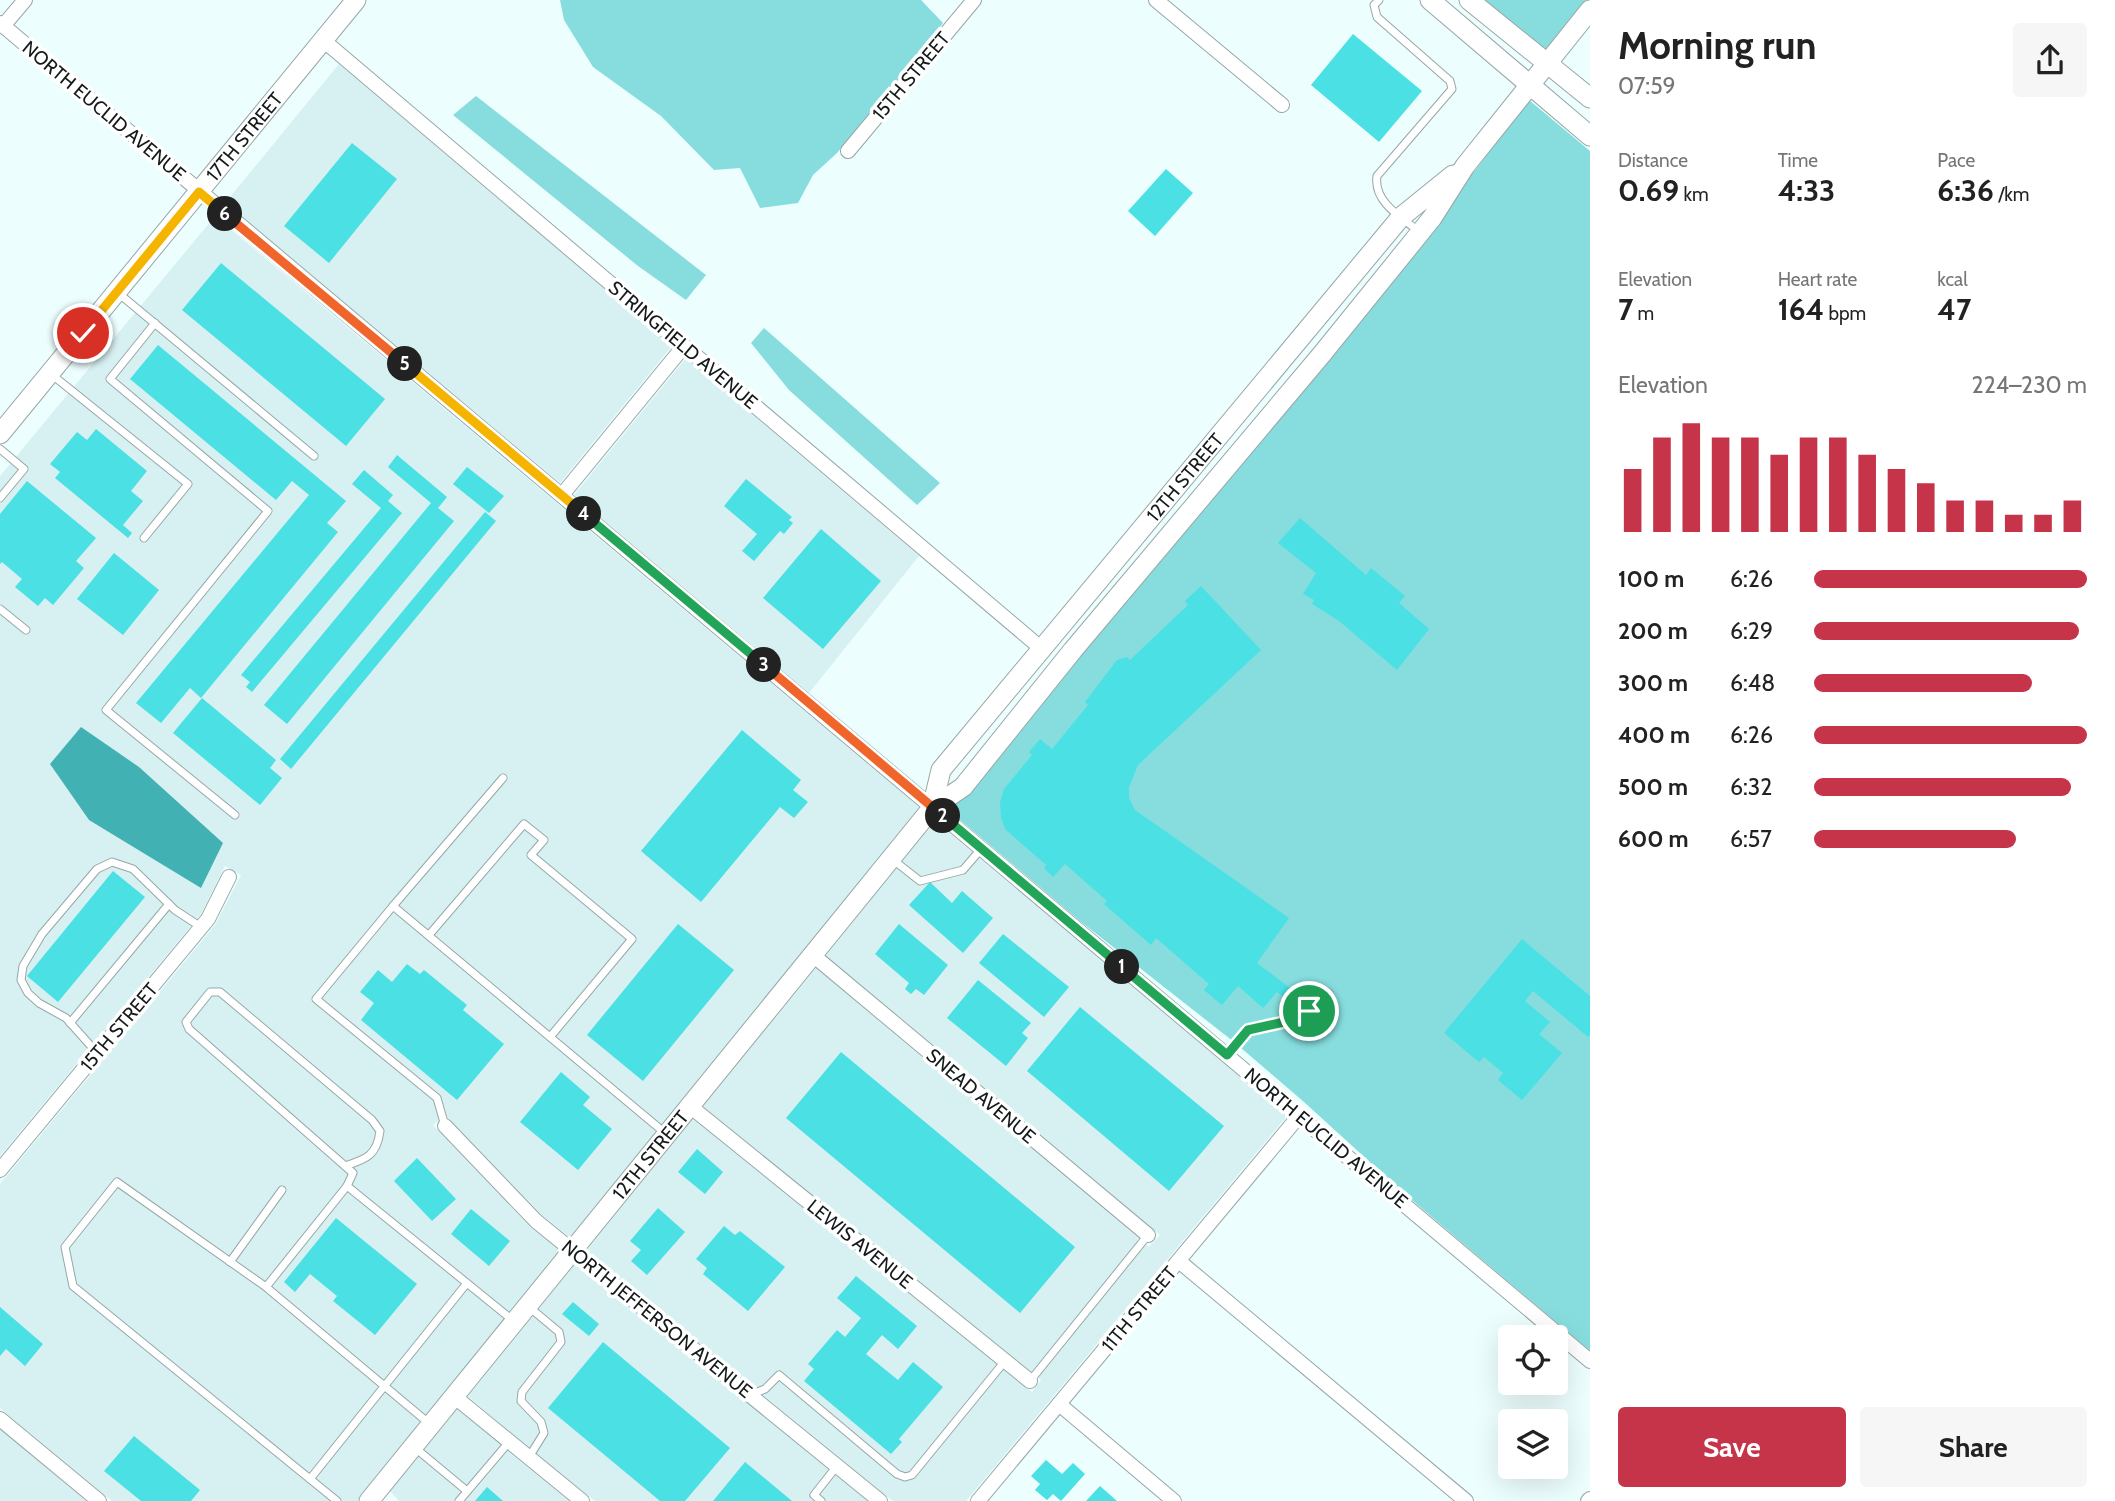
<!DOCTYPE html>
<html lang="en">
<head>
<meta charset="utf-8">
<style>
  body { margin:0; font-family:Cabin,sans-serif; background:#f6f6f6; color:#222; height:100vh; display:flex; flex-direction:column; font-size:26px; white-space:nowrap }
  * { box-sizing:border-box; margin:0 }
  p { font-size:23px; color:#767676 }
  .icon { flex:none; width:38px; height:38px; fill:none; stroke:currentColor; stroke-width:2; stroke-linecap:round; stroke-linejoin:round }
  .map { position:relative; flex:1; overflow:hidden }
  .side { display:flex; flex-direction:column; background:#fff; width:525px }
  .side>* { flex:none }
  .fabs { position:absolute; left:1498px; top:1325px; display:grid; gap:14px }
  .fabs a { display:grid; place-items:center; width:70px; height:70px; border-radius:7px; background:#fff; box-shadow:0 7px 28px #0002; font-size:35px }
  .pin { position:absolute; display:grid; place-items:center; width:60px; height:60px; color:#fff; margin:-30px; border:4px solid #fff; border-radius:50%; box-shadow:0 2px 7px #0007 }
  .km { position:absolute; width:35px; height:35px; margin:-18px; border-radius:50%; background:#222; color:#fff; font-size:19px; line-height:35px; text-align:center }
  .round { display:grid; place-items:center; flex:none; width:74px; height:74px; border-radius:7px; background:#f6f6f6 }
  .head { display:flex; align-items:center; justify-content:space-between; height:119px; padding:0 28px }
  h1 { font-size:38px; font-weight:700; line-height:52px }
  .stats { display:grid; grid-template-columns:repeat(3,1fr); gap:10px; height:119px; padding:7px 28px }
  .stats div { display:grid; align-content:center }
  .stats b { font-size:30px; font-weight:700 }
  .stats small { font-size:19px; font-weight:400 }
  .stats p { font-size:19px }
  .chart { height:196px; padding:14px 28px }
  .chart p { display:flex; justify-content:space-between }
  .chart svg { width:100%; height:126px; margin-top:7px; stroke:#c53449; stroke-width:6 }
  .primary-button { display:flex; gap:14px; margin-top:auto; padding:14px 28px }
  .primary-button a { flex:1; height:80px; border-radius:7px; background:#c53449; color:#fff; font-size:28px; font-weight:700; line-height:80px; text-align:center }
  .primary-button a+a { background:#f6f6f6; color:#222 }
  ul { padding:0 28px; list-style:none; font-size:23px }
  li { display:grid; grid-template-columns:112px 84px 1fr; align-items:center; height:52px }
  li i { height:18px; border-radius:9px; background:#c53449 }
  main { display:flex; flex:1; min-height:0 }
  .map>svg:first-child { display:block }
</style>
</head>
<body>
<main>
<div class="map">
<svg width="1590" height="1501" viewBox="0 0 1590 1501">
  <rect width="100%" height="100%" fill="#edfefe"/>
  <g fill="#d7f1f2">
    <polygon points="339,64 672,346 560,483 225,203"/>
    <polygon points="215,216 920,808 572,1239 542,1215 445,1115 433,1125 530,1227 562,1252 357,1501 112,1501 0,1408 0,1184 215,925 241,875 225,866 201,914 0,1156 0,476"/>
    <polygon points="686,358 919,556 809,693 574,495"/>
    <polygon points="934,820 1287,1116 966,1501 893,1501 586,1251 693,1119 1032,1392 1041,1380 703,1107 816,968 1149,1247 1160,1235 826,956"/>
    <polygon points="576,1263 867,1501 595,1501 515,1436 468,1396"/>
    <polygon points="457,1409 504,1448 569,1501 399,1501 390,1491"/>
    <polygon points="0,1429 86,1501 0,1501"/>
  </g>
  <g fill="#87ddde">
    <polygon points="560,0 921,0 943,23 837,153 813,175 798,203 760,208 740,168 714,170 661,116 593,67 564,20"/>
    <polygon points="1481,0 1586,0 1545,50"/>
    <polygon points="476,96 706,275 686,300 638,266 453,115"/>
    <polygon points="1529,100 1590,151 1590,1351 1406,1195 1304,1102 1234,1042 1080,921 947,809 1080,655 1477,168"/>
    <polygon points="764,328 940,483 917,505 789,390 751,343"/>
  </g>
  <polygon fill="#42b1b4" points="81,727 139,767 223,843 201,888 89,820 50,764"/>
  <g fill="#4ae0e4">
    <polygon points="1353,34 1422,91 1379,142 1311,85"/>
    <polygon points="352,143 397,179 329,263 284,226"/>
    <polygon points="1166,169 1193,193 1155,236 1128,211"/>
    <polygon points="221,263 385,399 346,446 182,310"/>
    <polygon points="158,345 346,501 327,523 338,532 201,698 190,688 161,723 136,703 309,495 292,481 276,500 130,379"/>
    <polygon points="96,429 147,471 131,491 143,501 123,525 132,533 128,538 55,478 60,472 50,464 77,432 87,440"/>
    <polygon points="397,455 447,497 438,508 454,521 287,724 264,705 431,503 388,467"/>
    <polygon points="467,467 504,496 489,513 453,484"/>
    <polygon points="364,470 393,495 388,501 402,513 252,692 246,687 250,682 241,675 381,508 352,484"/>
    <polygon points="746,479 792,517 789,520 793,523 784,534 780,531 754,561 742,551 757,534 724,506"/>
    <polygon points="27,481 96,538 76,561 84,568 53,605 45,598 38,606 15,587 22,579 2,562 0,564 0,514"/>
    <polygon points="485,512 496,521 291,769 280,759"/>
    <polygon points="1300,518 1366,575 1371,568 1405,596 1399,603 1429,629 1397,670 1339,621 1312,604 1314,600 1303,594 1316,573 1278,543"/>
    <polygon points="821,529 881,581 823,649 763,598"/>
    <polygon points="114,553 159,590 123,635 77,599"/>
    <polygon points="1201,586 1261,650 1138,765 1129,787 1129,798 1135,810 1289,918 1257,963 1294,991 1296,996 1286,999 1277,992 1263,1008 1238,986 1222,1005 1204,990 1209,984 1156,938 1151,945 1104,904 1107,901 1065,864 1053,877 1044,868 1046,865 1005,829 1001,818 1000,802 1004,789 1032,755 1029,752 1040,739 1052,749 1088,705 1085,702 1117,660 1127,657 1130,660 1188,605 1185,601"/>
    <polygon points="202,698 276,760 270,768 282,778 260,805 173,733"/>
    <polygon points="742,730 801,780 793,790 808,802 794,818 780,807 701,902 641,851"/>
    <polygon points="113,871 145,897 58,1002 27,976"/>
    <polygon points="930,882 952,903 962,891 993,918 963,953 909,905"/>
    <polygon points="678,924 734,970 643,1081 587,1035"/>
    <polygon points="899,924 948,965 924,995 916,989 911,994 905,989 909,983 875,954"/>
    <polygon points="1003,934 1069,987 1044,1017 979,963"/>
    <polygon points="1522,939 1590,996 1590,1035 1588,1037 1533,991 1525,1001 1550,1022 1539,1034 1562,1053 1522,1100 1498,1080 1503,1073 1484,1057 1479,1062 1444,1033"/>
    <polygon points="407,964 420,974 424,970 467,1005 463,1010 504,1044 457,1100 361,1020 374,1003 360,992 378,970 392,982"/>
    <polygon points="978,980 1031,1023 1022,1033 1028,1038 1006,1066 947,1018"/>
    <polygon points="1080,1007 1224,1126 1169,1191 1027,1071"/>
    <polygon points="841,1052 1075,1247 1020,1313 786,1118"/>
    <polygon points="561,1072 590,1097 583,1105 612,1129 578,1170 520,1122"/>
    <polygon points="697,1149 723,1172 705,1194 678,1172"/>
    <polygon points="417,1158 456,1199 432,1221 394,1181"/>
    <polygon points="658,1208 685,1232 647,1275 631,1261 641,1250 630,1241"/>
    <polygon points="471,1209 510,1241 489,1266 451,1234"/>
    <polygon points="336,1218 417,1284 375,1335 333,1301 337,1296 310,1274 295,1292 284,1282"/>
    <polygon points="724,1226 735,1235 740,1231 785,1267 748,1311 703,1274 707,1268 696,1259"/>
    <polygon points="856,1276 917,1326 898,1349 882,1335 866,1354 898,1380 913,1362 943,1387 899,1439 902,1442 891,1454 804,1381 814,1369 808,1364 837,1330 845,1337 861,1318 837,1298"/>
    <polygon points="573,1302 599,1324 589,1336 562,1314"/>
    <polygon points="0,1307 43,1344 25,1366 6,1349 0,1356"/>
    <polygon points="603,1342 730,1448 685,1501 660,1501 548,1408"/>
    <polygon points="134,1436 200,1490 191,1501 141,1501 104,1471"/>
    <polygon points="1046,1460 1062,1474 1073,1463 1085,1474 1061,1501 1053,1494 1047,1500 1035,1490 1040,1484 1031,1476"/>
    <polygon points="745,1462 792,1501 713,1501"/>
    <polygon points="1100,1486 1117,1501 1086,1501"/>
    <polygon points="487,1487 503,1501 475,1501"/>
  </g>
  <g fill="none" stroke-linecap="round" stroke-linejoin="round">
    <defs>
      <g id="lane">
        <path d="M1379,0L1374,5L1377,17L1450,81L1452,89L1377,176C1373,202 1402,218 1420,232"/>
        <polyline points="117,292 314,456"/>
        <polyline points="155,323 110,379 268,511 106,710 235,815"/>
        <polyline points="51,374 188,484 144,538"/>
        <polyline points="0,449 24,469 0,498"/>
        <polyline points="0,609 26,630"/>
        <polyline points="503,778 393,906 665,1133"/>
        <polyline points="892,859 920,881 963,870 981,849"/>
        <polyline points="393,906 316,999 437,1098 445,1126"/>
        <polyline points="429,935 524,824 544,840 531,855 632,939 550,1037"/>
        <polyline points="70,1023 169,904"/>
        <polyline points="97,1053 66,1018 39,1003 28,993 21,980 23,966 42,934 97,869 112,862 133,869 175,910 201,927"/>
        <polyline points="1227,1055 1248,1030 1293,1020 1309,1011 1329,993"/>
        <path d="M345,1166C367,1159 377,1155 380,1131L372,1120L220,992H210L186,1022L189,1029L353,1173L347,1186"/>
        <polyline points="230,1262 282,1190"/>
        <polyline points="467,1283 310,1479 73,1286 65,1247 117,1182 266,1287 347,1186 515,1322"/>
        <polyline points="266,1287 431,1425"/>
        <polyline points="529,1307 559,1332 561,1342 522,1392 521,1401 541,1422 544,1433 529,1457"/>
        <polyline points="1030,1381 1148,1235"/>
        <polyline points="750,1395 765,1389 779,1375 897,1474 905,1477 912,1475 1005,1361"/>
        <polyline points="414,1447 467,1491"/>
        <polyline points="310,1479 337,1501"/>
        <polyline points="459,1501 509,1442"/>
        <polyline points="821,1501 814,1495 837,1466"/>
      </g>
      <g id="street">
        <polyline points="1156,0 1282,105"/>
        <polyline points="0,23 1590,1361"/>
        <polyline points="3,26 25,0"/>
        <polyline points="323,40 1042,649"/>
        <polyline points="848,151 974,0"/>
        <polyline points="562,495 684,346"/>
        <polyline points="814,956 1148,1235"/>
        <polyline points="691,1107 1030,1381"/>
        <polyline points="445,1126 536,1221 880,1501"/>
        <polyline points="0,1170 208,919 229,877"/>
        <polyline points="1180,1262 1466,1501"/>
        <polyline points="455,1397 582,1501"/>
        <polyline points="1059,1404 1174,1501"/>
        <polyline points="0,1419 99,1501"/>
        <polyline points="978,1501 1299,1116"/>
        <polyline points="1588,1501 1590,1499"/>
      </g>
      <g id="secondary">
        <polyline points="1430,0 1590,136"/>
        <polyline points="1469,0 1590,98"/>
        <path id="s1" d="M0,434L356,0"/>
        <path id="s2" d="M932,808L941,770L1401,217L1453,175"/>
        <path id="s3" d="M369,1501L932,808L963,787L1073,650L1322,354L1432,218L1465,166L1590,10"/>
      </g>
    </defs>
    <use href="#lane" stroke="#97a7a7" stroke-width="9"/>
    <use href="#street" stroke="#97a7a7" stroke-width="16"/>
    <use href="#secondary" stroke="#97a7a7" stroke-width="21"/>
    <use href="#lane" stroke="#fff" stroke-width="7"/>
    <use href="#street" stroke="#fff" stroke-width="14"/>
    <use href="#secondary" stroke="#fff" stroke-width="19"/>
  </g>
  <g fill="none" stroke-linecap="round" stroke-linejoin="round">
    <defs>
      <polyline id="split-1" points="1122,967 1227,1055 1248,1030 1293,1020 1309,1011"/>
      <polyline id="split-2" points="943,816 1122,967"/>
      <polyline id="split-3" points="764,665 943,816"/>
      <polyline id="split-4" points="584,514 764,665"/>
      <polyline id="split-5" points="405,364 584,514"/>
      <polyline id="split-6" points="225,214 405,364"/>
      <polyline id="split-7" points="83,333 199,192 225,214"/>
    </defs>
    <use href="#split-1" stroke="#fff" stroke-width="14"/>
    <use href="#split-2" stroke="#fff" stroke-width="14"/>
    <use href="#split-3" stroke="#fff" stroke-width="14"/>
    <use href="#split-4" stroke="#fff" stroke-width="14"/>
    <use href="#split-5" stroke="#fff" stroke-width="14"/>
    <use href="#split-6" stroke="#fff" stroke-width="14"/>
    <use href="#split-7" stroke="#fff" stroke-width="14"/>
    <use href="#split-1" stroke="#22a559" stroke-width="9"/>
    <use href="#split-2" stroke="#22a559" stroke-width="9"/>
    <use href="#split-3" stroke="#f0652b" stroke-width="9"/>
    <use href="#split-4" stroke="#22a559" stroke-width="9"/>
    <use href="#split-5" stroke="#f5b400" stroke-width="9"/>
    <use href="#split-6" stroke="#f0652b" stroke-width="9"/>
    <use href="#split-7" stroke="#f5b400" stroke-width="9"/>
  </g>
  <g text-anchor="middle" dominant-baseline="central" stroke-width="7" stroke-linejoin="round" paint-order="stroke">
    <g font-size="19" fill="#141919" stroke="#fff">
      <text transform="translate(911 76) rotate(-50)">15TH STREET</text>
      <text transform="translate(104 111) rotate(40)">NORTH EUCLID AVENUE</text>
      <text stroke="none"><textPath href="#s1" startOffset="385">17TH STREET</textPath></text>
      <text transform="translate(683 345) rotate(40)">STRINGFIELD AVENUE</text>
      <text stroke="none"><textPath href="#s2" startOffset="420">12TH STREET</textPath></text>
      <text transform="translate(119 1027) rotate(-50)">15TH STREET</text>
      <text transform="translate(981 1096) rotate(40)">SNEAD AVENUE</text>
      <text transform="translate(1326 1138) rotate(40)">NORTH EUCLID AVENUE</text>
      <text stroke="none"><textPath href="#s3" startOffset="446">12TH STREET</textPath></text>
      <text transform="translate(860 1244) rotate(39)">LEWIS AVENUE</text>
      <text transform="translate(1139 1309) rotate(-50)">11TH STREET</text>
      <text transform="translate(657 1319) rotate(39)">NORTH JEFFERSON AVENUE</text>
    </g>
  </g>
</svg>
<div class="fabs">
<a><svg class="icon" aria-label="locate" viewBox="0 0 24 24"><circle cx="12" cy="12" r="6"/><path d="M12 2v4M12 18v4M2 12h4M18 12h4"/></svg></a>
<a><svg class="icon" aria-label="layers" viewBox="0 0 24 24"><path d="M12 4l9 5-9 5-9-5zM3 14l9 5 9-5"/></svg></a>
</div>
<div class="pin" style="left:1309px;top:1011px;background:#1e9e55"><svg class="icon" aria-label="arrive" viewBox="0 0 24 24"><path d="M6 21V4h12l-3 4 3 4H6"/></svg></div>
<div class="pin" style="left:83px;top:333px;background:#d93025"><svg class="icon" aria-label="check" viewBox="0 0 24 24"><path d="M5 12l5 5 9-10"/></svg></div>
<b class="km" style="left:1122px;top:967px">1</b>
<b class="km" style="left:943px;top:816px">2</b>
<b class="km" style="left:764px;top:665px">3</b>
<b class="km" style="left:584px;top:514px">4</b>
<b class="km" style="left:405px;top:364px">5</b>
<b class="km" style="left:225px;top:214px">6</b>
</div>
<section class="side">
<div class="head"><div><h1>Morning run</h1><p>07:59</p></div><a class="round"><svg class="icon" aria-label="share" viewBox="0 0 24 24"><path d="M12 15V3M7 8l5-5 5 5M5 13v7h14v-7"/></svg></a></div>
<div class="stats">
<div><p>Distance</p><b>0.69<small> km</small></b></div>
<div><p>Time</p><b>4:33</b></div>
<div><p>Pace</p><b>6:36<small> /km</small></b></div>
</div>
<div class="stats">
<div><p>Elevation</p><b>7<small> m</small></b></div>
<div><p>Heart rate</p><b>164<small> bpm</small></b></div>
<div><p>kcal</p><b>47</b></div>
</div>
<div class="chart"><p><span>Elevation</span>224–230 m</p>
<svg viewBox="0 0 160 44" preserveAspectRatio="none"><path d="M5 44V22M15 44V11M25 44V6M35 44V11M45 44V11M55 44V17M65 44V11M75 44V11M85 44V17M95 44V22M105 44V27M115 44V33M125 44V33M135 44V38M145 44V38M155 44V33"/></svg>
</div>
<ul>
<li><b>100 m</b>6:26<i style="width:100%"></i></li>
<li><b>200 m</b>6:29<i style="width:97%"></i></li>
<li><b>300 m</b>6:48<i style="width:80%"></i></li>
<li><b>400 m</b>6:26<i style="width:100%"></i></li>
<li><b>500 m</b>6:32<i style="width:94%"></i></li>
<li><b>600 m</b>6:57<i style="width:74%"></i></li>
</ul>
<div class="primary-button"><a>Save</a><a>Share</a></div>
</section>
</main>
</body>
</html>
